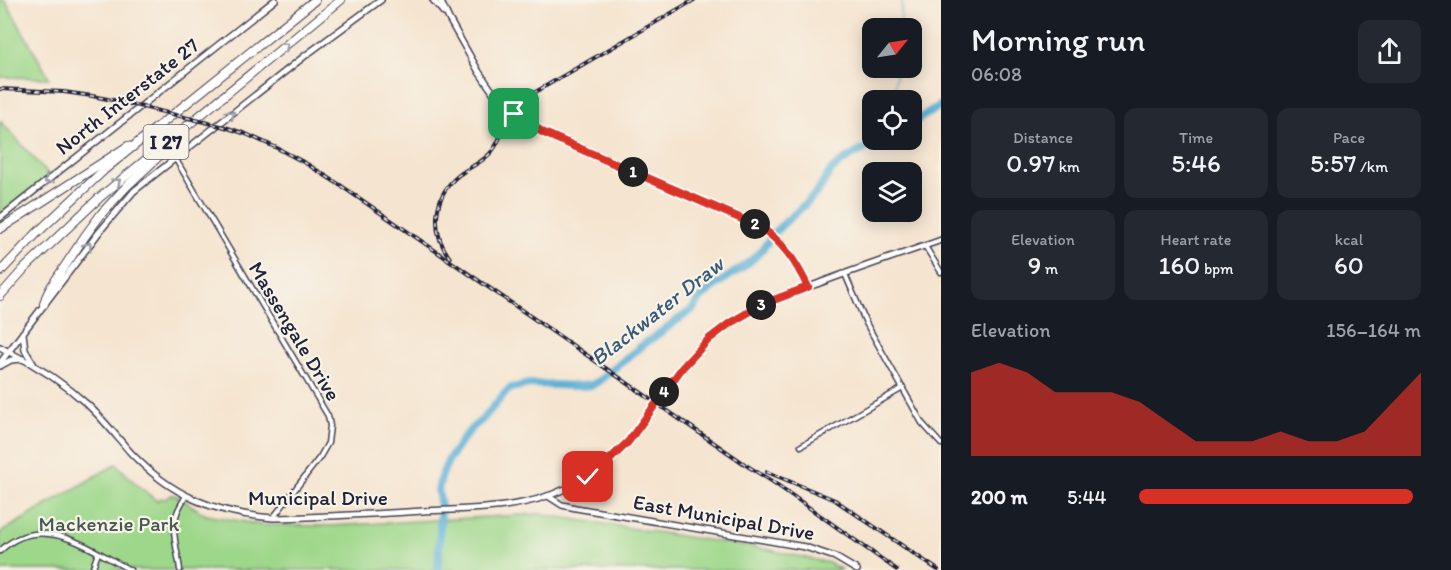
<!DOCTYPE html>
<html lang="en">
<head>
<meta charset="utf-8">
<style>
  body { margin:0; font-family:Itim,sans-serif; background:#242831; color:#f1f3f6; height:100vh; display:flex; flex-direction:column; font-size:22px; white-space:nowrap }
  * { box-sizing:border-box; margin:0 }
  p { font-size:20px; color:#9ea1a6 }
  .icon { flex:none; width:33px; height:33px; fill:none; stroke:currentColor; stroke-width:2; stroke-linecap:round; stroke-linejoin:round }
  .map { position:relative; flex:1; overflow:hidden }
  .sheet { display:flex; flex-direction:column; background:#171b24; width:510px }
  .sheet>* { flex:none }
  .needle { width:39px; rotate:60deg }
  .fabs { position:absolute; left:862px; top:18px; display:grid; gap:12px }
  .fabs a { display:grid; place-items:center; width:60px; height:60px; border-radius:12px; background:#171b24; box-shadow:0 3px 15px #0003; font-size:30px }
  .pin { position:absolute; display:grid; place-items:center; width:51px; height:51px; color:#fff; margin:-26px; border-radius:12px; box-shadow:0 3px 9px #0006 }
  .km { position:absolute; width:30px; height:30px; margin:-15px; border-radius:50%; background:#222; color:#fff; font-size:16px; line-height:30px; text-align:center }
  .round { display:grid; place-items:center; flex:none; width:63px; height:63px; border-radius:12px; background:#242831 }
  .head { display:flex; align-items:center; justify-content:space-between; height:102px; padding:0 30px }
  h1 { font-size:33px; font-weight:600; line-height:45px }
  .metrics { display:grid; grid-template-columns:repeat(3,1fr); gap:9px; height:102px; padding:6px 30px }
  .metrics div { display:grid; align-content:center; border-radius:12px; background:#242831; text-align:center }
  .metrics b { font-size:26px; font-weight:600 }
  .metrics small { font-size:16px; font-weight:400 }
  .metrics p { font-size:16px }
  .chart { height:168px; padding:12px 30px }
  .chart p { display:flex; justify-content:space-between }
  .chart svg { width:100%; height:108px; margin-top:6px; fill:#d93025; opacity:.7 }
  ul { padding:0 30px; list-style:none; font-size:20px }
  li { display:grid; grid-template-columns:96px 72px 1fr; align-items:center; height:45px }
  li i { height:15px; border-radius:8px; background:#d93025 }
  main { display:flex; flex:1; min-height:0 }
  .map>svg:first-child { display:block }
</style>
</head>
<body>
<main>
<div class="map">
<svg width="941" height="570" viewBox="0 0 941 570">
  <rect width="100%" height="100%" fill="#f7f3e8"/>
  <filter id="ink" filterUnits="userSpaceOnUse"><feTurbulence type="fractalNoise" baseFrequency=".0167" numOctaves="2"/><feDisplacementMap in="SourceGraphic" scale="12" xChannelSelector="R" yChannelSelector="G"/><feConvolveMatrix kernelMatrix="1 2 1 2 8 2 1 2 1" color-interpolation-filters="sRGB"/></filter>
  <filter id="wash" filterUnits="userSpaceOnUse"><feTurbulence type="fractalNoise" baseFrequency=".008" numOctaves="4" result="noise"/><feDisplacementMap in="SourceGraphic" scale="24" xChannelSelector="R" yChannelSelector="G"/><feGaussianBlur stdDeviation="1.35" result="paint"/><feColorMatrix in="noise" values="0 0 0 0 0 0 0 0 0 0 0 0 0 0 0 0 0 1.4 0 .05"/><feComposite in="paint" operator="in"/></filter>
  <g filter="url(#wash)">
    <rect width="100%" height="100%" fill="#f5e4cf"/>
    <g fill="#9dd789" stroke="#607c62" stroke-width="1.5">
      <polygon points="0,0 5,0 49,78 0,77"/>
      <polygon points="0,121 49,175 0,214"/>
      <polygon points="116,464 136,484 157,501 160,498 165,499 171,495 175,495 206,515 262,525 330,526 540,514 770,550 829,563 842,570 0,570 0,533"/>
    </g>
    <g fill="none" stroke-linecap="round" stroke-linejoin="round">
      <g stroke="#59afd6" stroke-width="1.5">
        <polyline points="900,28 902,0"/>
        <polyline points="893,100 897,68"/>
      </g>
      <g stroke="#59afd6" stroke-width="8">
        <polyline points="912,123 941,105"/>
        <path d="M774,233C788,218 805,207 818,191C824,184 826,174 834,168C848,156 866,148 883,140"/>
        <path d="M438,570L441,507L438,490L441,477L449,459L462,440L472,428L482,420L505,393L511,388L529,384L580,386L592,385L600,380L640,347L693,309C707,285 735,276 755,257C761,252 765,245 770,239"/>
      </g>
    </g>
  </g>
  <g filter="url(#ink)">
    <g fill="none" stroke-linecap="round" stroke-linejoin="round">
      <defs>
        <g id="minor">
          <polyline points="175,158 328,416 330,426 328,443 320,457 273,518"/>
          <polyline points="925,246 941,272"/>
          <polyline points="845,274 866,323 922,423 941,444"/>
          <polyline points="801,446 903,388"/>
          <path d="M0,551C41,511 90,549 130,570"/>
          <polyline points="92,570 98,553"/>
          <path d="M180,570C178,551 170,531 177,513C179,507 183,501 186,496"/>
        </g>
        <g id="tertiary">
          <polyline points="433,0 444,13"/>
          <path d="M440,0L449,19L479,72L497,98L520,119L544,133L758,226C782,240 796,262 808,287"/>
          <path d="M9,352C38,366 64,383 88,405C104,420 117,437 131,453C172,496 214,513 273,518C323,517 373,514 423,511C471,509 521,510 565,489C589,478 610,462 627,443C638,431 647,416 656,403C673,379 690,356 712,337C742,311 779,297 817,284C858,268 900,255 941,240"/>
          <polyline points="548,496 562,505 576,508 805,547 835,557 857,570"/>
        </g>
        <g id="secondary">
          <polyline points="0,218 275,0"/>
          <polyline points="23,333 25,350 34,365"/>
          <polyline points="0,347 9,352"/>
          <polyline points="0,363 100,231 134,191 306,55 381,0"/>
          <polyline points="0,366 11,360 23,359"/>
        </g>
        <g id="motorway">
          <polyline points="0,229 128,146"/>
          <polyline points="0,272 37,233 104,170 315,0"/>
          <polyline points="0,296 23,270 99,198 341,0"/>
          <polyline points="44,304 46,297 51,287 85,236 102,213 127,186 175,141"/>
        </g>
      </defs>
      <use href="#minor" stroke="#423f51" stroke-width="7"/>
      <use href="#tertiary" stroke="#423f51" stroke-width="8"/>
      <use href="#secondary" stroke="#423f51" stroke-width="8"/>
      <use href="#motorway" stroke="#423f51" stroke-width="10"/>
      <use href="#minor" stroke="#fff" stroke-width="4"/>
      <use href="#tertiary" stroke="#fff" stroke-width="5"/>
      <use href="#secondary" stroke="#fff" stroke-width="5"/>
      <use href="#motorway" stroke="#fff" stroke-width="8"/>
      <defs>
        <g id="rail">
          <polyline points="0,89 64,92 92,96 118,101 225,127 246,134 277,148 307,164 340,185 749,467 773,482 897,570"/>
          <path d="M450,258C430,232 433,195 459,175C471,166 484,162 493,150C500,141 502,131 506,120C510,113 515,107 520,101L694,0"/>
          <polyline points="767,472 835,500 938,570"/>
        </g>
      </defs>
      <use href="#rail" stroke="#22223b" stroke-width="4"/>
      <use href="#rail" stroke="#f7f3e8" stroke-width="1.5" stroke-dasharray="4.5" stroke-linecap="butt"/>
    </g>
    <defs><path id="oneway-chevron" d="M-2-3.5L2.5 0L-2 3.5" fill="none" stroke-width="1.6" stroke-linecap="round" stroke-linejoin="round" transform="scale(1.5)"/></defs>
    <g stroke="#9c9ca7">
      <use href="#oneway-chevron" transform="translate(285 46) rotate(-39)"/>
      <use href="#oneway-chevron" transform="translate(231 114) rotate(-38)"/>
      <use href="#oneway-chevron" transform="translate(48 180) rotate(141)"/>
      <use href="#oneway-chevron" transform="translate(117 182) rotate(-39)"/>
      <use href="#oneway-chevron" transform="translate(88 246) rotate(-53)"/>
    </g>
  </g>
  <g fill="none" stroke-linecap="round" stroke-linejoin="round" filter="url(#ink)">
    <defs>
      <path id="route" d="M514,114L544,133L758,226C782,240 796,262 808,287L763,304L730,323L709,339L682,368L628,442L607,462L588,477"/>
    </defs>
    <use href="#route" stroke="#fff" stroke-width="12"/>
    <use href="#route" stroke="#d93025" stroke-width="8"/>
  </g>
  <g text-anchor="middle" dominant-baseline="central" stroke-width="4.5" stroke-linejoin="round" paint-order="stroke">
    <rect fill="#f7f3e8" stroke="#62616f" stroke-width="1.5" x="143.5" y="125" width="45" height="34" rx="4.5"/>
    <g font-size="20" font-weight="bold" fill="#22223b">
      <text x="166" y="142">I 27</text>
    </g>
    <g font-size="21" fill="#22223b" stroke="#f7f3e8">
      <text transform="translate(127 96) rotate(-38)">North Interstate 27</text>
      <text transform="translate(295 331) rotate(59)">Massengale Drive</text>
      <text x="318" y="497">Municipal Drive</text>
      <text transform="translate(724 517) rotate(10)">East Municipal Drive</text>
    </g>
    <g font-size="21" fill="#475852" stroke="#f7f3e8">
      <text x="109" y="523">Mackenzie Park</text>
    </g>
    <g font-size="22" font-style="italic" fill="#385a79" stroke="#f7f3e8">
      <text transform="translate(657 311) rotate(-38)">Blackwater Draw</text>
    </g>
  </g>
</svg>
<div class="fabs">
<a><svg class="needle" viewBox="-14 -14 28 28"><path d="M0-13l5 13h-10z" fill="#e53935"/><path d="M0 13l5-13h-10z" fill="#9ea1a6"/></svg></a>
<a><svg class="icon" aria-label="locate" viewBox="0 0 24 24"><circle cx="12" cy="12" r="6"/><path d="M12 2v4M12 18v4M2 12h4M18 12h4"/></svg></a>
<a><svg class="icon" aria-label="layers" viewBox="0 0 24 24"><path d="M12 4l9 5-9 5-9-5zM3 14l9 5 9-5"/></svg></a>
</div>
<div class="pin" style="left:514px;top:114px;background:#1e9e55"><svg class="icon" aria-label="arrive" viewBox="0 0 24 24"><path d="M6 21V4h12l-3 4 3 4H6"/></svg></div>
<div class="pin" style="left:588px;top:477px;background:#d93025"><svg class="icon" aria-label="check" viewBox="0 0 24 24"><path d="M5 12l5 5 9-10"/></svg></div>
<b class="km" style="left:633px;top:172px">1</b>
<b class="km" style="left:755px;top:224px">2</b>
<b class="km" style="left:761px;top:305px">3</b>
<b class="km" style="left:664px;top:392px">4</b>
</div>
<section class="sheet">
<div class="head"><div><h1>Morning run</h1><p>06:08</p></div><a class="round"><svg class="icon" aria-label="share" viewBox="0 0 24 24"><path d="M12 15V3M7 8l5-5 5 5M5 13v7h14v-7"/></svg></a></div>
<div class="metrics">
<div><p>Distance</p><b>0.97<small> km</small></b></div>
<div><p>Time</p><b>5:46</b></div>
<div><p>Pace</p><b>5:57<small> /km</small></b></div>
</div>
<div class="metrics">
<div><p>Elevation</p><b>9<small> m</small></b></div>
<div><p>Heart rate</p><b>160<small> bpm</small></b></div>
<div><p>kcal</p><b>60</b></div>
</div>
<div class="chart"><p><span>Elevation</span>156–164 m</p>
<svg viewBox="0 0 160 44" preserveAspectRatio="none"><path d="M0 44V10L10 6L20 10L30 18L40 18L50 18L60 22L70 30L80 38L90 38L100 38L110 34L120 38L130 38L140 34L150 22L160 10V44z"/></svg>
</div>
<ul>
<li><b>200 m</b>5:44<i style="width:97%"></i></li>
</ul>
</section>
</main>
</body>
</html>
